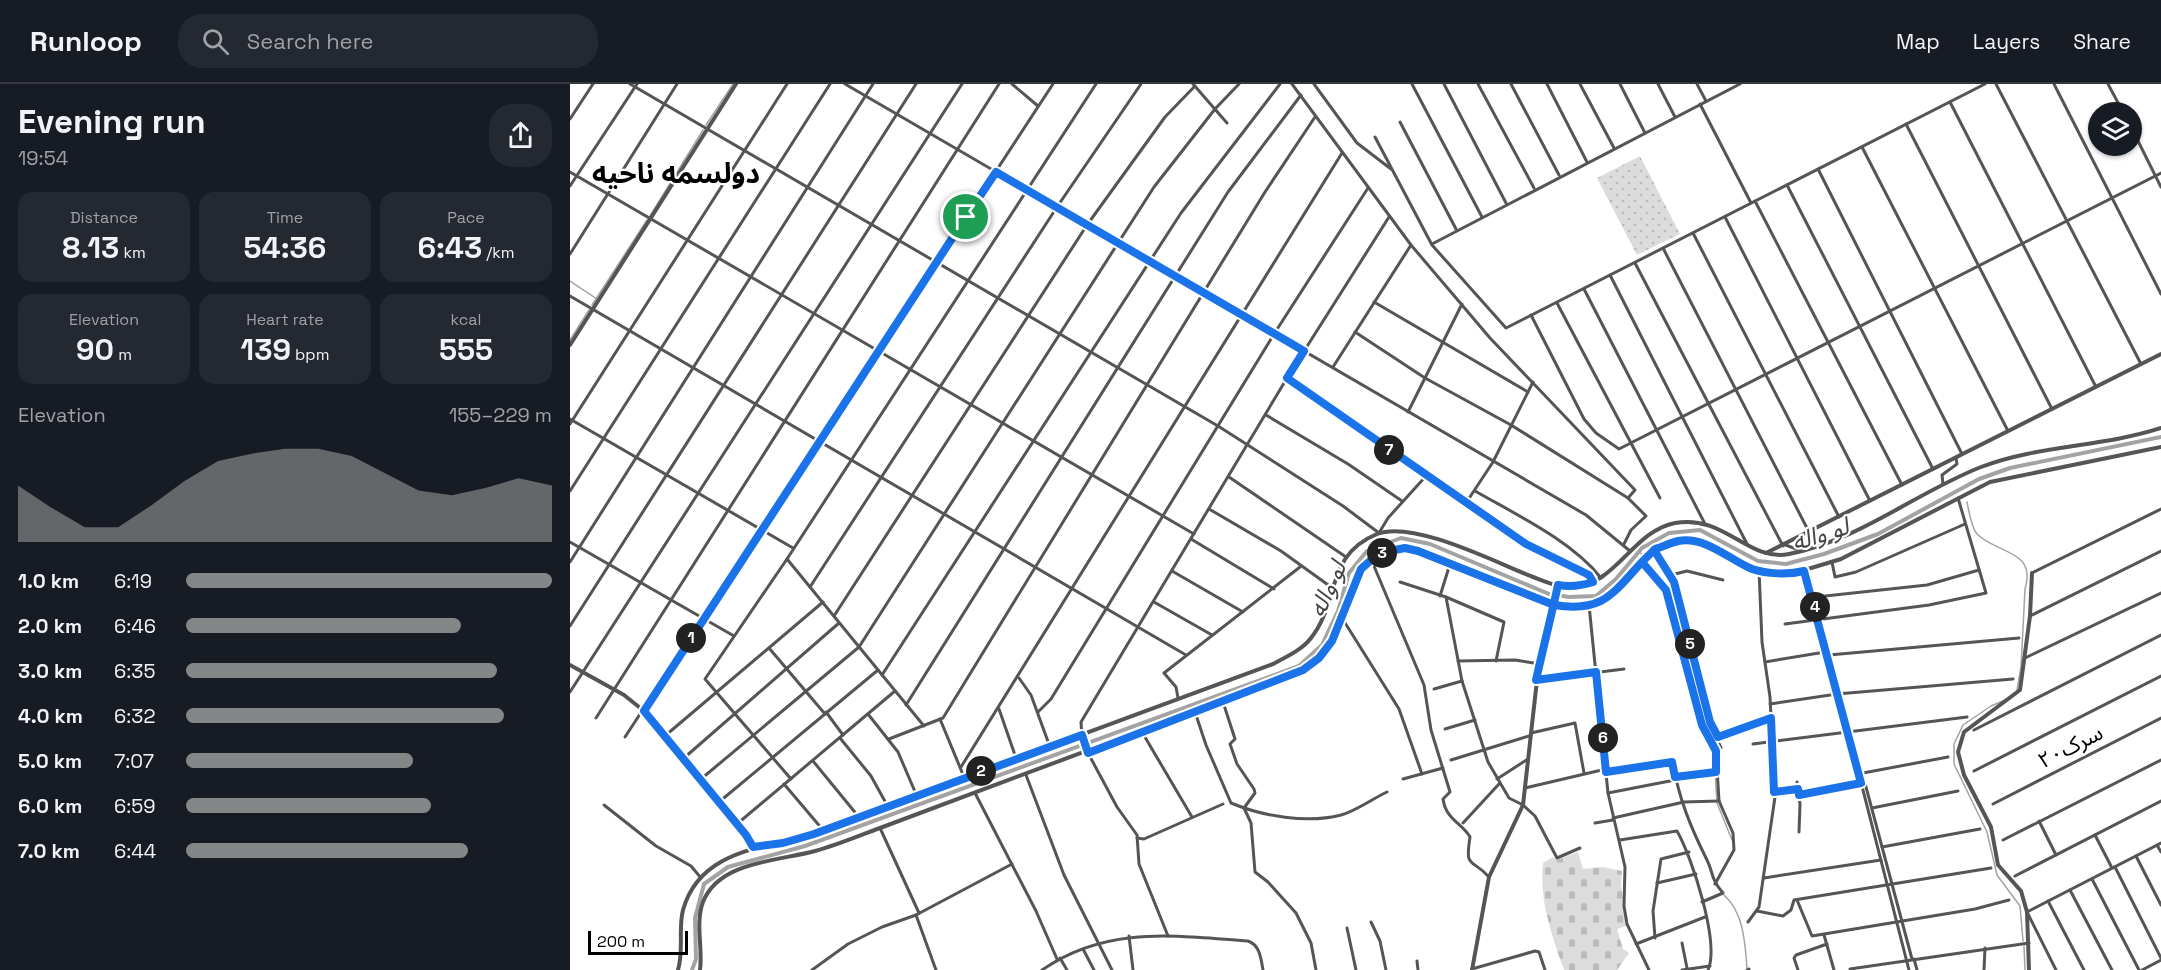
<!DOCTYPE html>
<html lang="en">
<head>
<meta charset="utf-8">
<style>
  body { margin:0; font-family:"Space Grotesk","Noto Sans Arabic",sans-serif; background:#242831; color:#f1f3f6; height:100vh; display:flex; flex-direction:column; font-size:22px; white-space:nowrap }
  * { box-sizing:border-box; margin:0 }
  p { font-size:20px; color:#9ea1a6 }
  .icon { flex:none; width:33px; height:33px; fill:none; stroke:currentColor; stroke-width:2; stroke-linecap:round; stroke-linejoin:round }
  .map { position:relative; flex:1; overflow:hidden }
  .side { display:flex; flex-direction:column; background:#171b24; width:570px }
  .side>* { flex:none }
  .controls { position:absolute; left:1518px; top:18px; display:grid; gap:12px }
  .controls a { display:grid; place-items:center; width:54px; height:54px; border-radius:50%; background:#171b24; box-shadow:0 2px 4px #0004; font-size:30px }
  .scale { position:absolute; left:18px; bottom:15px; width:100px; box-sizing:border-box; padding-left:6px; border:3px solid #000; border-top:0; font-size:16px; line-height:21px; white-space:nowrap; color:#000; -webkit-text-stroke:4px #fff; paint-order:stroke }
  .pin { position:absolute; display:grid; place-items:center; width:51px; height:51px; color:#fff; margin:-26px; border:3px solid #fff; border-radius:50%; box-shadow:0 2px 6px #0007 }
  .km { position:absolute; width:30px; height:30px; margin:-15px; border-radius:50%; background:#222; color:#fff; font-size:16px; line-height:30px; text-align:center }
  .round { display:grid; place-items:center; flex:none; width:63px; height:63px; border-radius:24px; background:#242831 }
  .overview { display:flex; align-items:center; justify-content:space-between; height:102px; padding:0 18px }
  h1 { font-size:33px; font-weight:800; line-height:45px }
  .stats { display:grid; grid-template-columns:repeat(3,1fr); gap:9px; height:102px; padding:6px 18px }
  .stats div { display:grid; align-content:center; border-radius:15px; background:#242831; text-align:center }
  .stats b { font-size:30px; font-weight:800 }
  .stats small { font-size:16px; font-weight:400 }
  .stats p { font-size:16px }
  .chart { height:168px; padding:12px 18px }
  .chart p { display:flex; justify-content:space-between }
  .chart svg { width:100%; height:108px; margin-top:6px; fill:#858687; opacity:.7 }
  ul { padding:0 18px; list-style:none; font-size:20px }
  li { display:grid; grid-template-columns:96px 72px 1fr; align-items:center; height:45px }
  li i { height:15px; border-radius:8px; background:#858687 }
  header { display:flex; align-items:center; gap:36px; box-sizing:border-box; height:84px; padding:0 30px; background:#171b24; border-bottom:2px solid #363941 }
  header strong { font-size:28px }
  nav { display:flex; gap:33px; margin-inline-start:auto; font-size:21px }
  .search { width:420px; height:54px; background:#242831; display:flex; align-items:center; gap:15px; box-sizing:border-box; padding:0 21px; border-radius:24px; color:#9ea1a6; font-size:22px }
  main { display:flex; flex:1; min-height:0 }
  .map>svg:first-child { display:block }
</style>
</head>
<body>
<header>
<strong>Runloop</strong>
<div class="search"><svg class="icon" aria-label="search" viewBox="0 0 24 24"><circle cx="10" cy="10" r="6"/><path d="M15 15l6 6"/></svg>Search here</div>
<nav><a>Map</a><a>Layers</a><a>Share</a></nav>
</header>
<main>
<section class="side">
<div class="overview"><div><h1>Evening run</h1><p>19:54</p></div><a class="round"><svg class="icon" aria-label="share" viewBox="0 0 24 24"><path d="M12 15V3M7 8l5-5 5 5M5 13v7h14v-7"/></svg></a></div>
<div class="stats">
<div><p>Distance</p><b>8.13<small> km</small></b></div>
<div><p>Time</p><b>54:36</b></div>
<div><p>Pace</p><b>6:43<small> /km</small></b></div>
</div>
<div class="stats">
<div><p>Elevation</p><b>90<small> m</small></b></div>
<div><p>Heart rate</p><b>139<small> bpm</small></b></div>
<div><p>kcal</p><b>555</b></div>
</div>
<div class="chart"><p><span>Elevation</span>155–229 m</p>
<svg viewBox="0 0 160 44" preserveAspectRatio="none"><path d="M0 44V21L10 30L20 38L30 38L40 29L50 19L60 11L70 8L80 6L90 6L100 9L110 16L120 23L130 25L140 22L150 18L160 21V44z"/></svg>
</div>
<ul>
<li><b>1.0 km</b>6:19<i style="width:100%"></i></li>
<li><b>2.0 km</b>6:46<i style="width:75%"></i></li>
<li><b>3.0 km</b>6:35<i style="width:85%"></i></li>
<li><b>4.0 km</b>6:32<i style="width:87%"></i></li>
<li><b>5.0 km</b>7:07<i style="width:62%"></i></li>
<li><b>6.0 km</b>6:59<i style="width:67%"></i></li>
<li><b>7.0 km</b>6:44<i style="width:77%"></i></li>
</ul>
</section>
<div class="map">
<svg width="1591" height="886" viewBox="0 0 1591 886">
  <defs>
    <pattern id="cemetery-stones" width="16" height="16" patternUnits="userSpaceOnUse" patternTransform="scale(1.5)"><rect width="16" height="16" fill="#dcdcdc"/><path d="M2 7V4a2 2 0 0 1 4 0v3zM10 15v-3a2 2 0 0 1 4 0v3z" fill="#bbb"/></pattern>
    <pattern id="garden-dots" width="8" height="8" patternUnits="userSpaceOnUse" patternTransform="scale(1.5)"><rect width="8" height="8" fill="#dcdcdc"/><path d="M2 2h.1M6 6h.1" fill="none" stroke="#bbb" stroke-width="1.8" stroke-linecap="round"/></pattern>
  </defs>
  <rect width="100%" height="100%" fill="#fff"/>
  <path fill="url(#cemetery-stones)" d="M1008,768L1013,785L1033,783L1052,787L1051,799L1056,842L1047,845L1053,865L1059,869L1047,886H994C982,852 969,816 973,779L983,773L987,776Z"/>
  <polygon fill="url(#garden-dots)" points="1070,72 1110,150 1067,171 1027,94"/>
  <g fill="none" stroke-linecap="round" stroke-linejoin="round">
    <g stroke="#a3a3a3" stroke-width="1.5">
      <polyline points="136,41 163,0"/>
      <polyline points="80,132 133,46"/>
      <polyline points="0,197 27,215"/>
      <polyline points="22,221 77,136"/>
      <polyline points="0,256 19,226"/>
      <path d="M1397,418C1399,427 1401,443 1407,450C1427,470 1467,466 1455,505L1451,583L1447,606"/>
      <polyline points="1068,469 1074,470"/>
      <polyline points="1435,616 1421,622 1393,641 1384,660 1384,680 1417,748 1427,791 1450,822 1453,857"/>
      <polyline points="1126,624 1131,642"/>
      <polyline points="1140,660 1144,670 1147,719 1162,756"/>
      <path d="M1154,811C1174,829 1175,859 1177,884"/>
      <polyline points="1454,862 1455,886"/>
    </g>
    <polyline stroke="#a3a3a3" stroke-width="4" points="122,886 126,875 125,834 134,800 158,783 235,762 729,582 752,561 768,527 779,489 797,467 831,454 860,460 979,510 999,513 1026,512 1046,495 1072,464 1099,449 1130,446 1188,477 1216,480 1254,470 1308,450 1409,395 1440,384 1591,353"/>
    <g stroke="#555" stroke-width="3">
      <polyline points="60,0 648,342 773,422 809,449 818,434 856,392"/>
      <polyline points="275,0 1016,431 1060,467"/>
      <polyline points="442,0 468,22"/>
      <polyline points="623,0 657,39"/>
      <polyline points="722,0 841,161 920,254 1065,406 1058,414 1076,432 1061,446 1054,460"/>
      <polyline points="744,0 787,59 821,85"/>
      <polyline points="842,0 912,133"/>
      <polyline points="874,0 936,119"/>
      <polyline points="908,0 964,104"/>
      <polyline points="941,0 989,91"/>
      <polyline points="977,0 1017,78"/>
      <polyline points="1010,0 1044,64"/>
      <polyline points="1050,0 1075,49"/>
      <polyline points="1088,0 1105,33"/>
      <polyline points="1127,0 1136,17"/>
      <polyline points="1426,0 1571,280"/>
      <polyline points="1484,0 1591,210"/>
      <polyline points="1538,0 1553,28"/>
      <polyline points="1380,18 1526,303"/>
      <polyline points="1130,20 1181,119"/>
      <polyline points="0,35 23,0"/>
      <polyline points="830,38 886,145"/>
      <polyline points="1336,40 1482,325"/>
      <polyline points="1562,45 1591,103"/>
      <polyline points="805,53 862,161 936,244 1415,0"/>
      <polyline points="1292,63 1438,347"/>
      <polyline points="1248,85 1392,370"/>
      <polyline points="0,88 624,450"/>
      <polyline points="1217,101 1363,385"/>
      <polyline points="0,102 67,0"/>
      <polyline points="1185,117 1332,401"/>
      <polyline points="1155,133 1300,417"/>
      <polyline points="1123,149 1269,433"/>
      <polyline points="862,160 1170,0"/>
      <polyline points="1093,164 1239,448"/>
      <polyline points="0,170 107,0"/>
      <polyline points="1065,179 1213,462"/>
      <polyline points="1040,191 1177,460"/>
      <polyline points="1014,205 1134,438"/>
      <polyline points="0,212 616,571"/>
      <polyline points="804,218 958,308"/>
      <polyline points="987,219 1090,414"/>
      <polyline points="961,231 1014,335 1026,349 1049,365 1591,89"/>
      <polyline points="785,248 855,294 941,341 1058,414"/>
      <polyline points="763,283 841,161"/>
      <polyline points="717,294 956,460 1019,491 1023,498"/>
      <polyline points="838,328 892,220"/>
      <polyline points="696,331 778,380 832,417"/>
      <polyline points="0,335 223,464"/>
      <polyline points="0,340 217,0"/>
      <polyline points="659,393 776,473"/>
      <polyline points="1373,400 1372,391 1387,380 1386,374"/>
      <polyline points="0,407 260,0"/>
      <path d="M905,407C945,430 1002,457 1031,494"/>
      <polyline points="896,419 923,378 963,298"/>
      <polyline points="639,425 711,467 761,503"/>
      <polyline points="621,455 704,505"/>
      <polyline points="0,458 164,552"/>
      <polyline points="1213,460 1229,466"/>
      <polyline points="1084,466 1104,498 1140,638 1151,664"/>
      <polyline points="217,475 354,642"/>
      <path d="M801,475L854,601L861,646L880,708L873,715C876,736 892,739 900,753C895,786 901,773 919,793"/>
      <polyline points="0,478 303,0"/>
      <polyline points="1072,478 1085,490 1097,506 1132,641 1146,667 1149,717 1163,749 1164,766 1145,800"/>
      <polyline points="1262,478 1265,493 1286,488 1395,440"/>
      <polyline points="1238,486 1342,875"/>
      <polyline points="602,487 673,528"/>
      <polyline points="1234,487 1249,534 1339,886"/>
      <polyline points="1462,489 1591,425"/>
      <polyline points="1101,491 1117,487 1153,496"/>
      <polyline points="830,498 876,513 934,538 926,577"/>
      <polyline points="240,503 487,123 571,0"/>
      <polyline points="870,512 880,480"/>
      <polyline points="876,513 892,597 918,678 939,714 953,721 965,732 987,774 1010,764"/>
      <polyline points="1246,513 1357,501 1409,486"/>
      <polyline points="584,518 642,551"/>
      <polyline points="1019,521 1038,709 1055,783 1054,822 1057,840 1079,886"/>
      <polyline points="264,532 517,141 595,33 625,2"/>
      <polyline points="1460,532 1591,467"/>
      <polyline points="772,534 829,625 852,690"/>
      <polyline points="1215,540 1359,521 1416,509 1388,414"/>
      <polyline points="0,542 346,0"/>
      <polyline points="199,564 255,630"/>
      <polyline points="1259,571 1449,554"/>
      <polyline points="1455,574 1591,509"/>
      <polyline points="888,577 945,576 970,580"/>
      <polyline points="1195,578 1255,568"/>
      <polyline points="312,591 611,129 710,0"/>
      <polyline points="449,594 461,611 480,663"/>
      <polyline points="967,596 1054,585"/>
      <polyline points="864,605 892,597"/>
      <polyline points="0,608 392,0"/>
      <polyline points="608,614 606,603 594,589 730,483"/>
      <polyline points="653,618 665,655 660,660 667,680 684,705 685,709 674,724 681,739 685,788 698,798 726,829 741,859 746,886"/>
      <polyline points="1200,620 1267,610 1443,595"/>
      <polyline points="336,621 658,108 731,11"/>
      <polyline points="429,625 446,674"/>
      <polyline points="256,628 273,651"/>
      <polyline points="468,628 481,615 704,250 798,104"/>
      <path d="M625,628L636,661L661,719C692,732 737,740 771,731C786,727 802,715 817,708"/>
      <polyline points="298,630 328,668 346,710"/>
      <polyline points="26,634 429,0"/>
      <polyline points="370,635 394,693"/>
      <polyline points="875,645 905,636"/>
      <polyline points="1404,646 1591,551"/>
      <polyline points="572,648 622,733"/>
      <polyline points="961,649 1005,639 1014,689"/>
      <polyline points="96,651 253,518"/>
      <polyline points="55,653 483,0"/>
      <polyline points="1149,653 1201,634"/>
      <polyline points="270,654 301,692 317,721"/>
      <polyline points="319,655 373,634 695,108 745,33"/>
      <polyline points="1183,660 1397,633"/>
      <polyline points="114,674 269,539"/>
      <polyline points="881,676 959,652"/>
      <polyline points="243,677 288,732"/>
      <polyline points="391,683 772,69"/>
      <polyline points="1404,687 1591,592"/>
      <path d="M1036,688L1103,678C1108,713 1121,744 1137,776C1144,790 1140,794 1153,809L1132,818"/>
      <polyline points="1293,689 1378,673"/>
      <polyline points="456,691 494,791 542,886"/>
      <polyline points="1105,693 1146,688"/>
      <polyline points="131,695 289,563 584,103 645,25 669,0"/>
      <polyline points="221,695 135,595 217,475 526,0"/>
      <polyline points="833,695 873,684"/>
      <polyline points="927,695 958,675"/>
      <polyline points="1227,698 1230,720 1229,748"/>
      <polyline points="214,700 253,746"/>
      <polyline points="955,704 1036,685"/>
      <polyline points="1204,708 1228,705"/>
      <polyline points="405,709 466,827 487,875"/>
      <polyline points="1038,709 1105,696"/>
      <polyline points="1229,711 1291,699"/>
      <polyline points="149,718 308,586"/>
      <polyline points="1423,720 1591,634"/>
      <polyline points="34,721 86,762 121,782 131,794"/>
      <polyline points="1302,724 1388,707"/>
      <polyline points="1043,734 1114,718 1149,717"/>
      <polyline points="1469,737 1486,771"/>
      <polyline points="893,739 929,700"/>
      <polyline points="1025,739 1043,736"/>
      <polyline points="167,740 325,607"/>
      <polyline points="310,744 349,829"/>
      <polyline points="1525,751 1542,784"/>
      <polyline points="567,754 574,755 653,720"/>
      <path d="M1050,756L1107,747C1122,773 1150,859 1138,886"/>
      <polyline points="1433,756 1591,676"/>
      <polyline points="1587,761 1591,768"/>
      <polyline points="1312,763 1410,745"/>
      <polyline points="1566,772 1591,821"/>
      <polyline points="1545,783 1591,874"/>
      <polyline points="1445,792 1591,717"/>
      <polyline points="1194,794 1311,776"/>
      <polyline points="1522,795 1569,886"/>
      <polyline points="1087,799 1126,790"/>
      <polyline points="1500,806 1542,886"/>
      <polyline points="1227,816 1242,852 1405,825 1439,816"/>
      <polyline points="1478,817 1514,886"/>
      <polyline points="1187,827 1213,832 1221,826 1224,816 1421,784"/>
      <polyline points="346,831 366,886"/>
      <polyline points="801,838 810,857 816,886"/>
      <polyline points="1178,838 1189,823 1205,713 1200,613 1192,558 1189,486"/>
      <polyline points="777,844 786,886"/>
      <polyline points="1254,851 1264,886"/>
      <polyline points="559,852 563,886"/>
      <polyline points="598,852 569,780 567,751 547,723 518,669 512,654 511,638 717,294 819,133"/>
      <polyline points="1085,854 1083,827 1091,775 1119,768"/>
      <polyline points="1112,859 1117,884"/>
      <polyline points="1066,860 1135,833"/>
      <polyline points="513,865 524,886"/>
      <polyline points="490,874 497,886"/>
      <polyline points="1344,875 1347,886"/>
      <polyline points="847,877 848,886"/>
      <polyline points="902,885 965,867 969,868 975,886"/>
      <polyline points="1280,885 1459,859"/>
      <polyline points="242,886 278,860 312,843 346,831 442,780"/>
      <path d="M472,886C537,841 604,852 678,857C690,861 691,875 693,886"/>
      <polyline points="1112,886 1140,882"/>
      <polyline points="1177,886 1179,885"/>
      <polyline points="1228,886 1224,874 1226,871 1257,860"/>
      <polyline points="1414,886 1415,864"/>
      <polyline points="1486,886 1457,828 1591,759"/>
      <polyline points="1572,886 1591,876"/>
    </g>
    <g stroke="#555" stroke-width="4">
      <polyline points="0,261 166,0"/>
      <polyline points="1196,469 1591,270"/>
      <polyline points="0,581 54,611 74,627 176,751 183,763"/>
      <path d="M108,886C114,866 108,845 113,826C131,762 201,765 253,746L703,580C716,573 732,566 741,554C770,518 755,471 807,450C842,436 923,477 958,491C972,496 987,504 1003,503C1046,501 1063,447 1105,439C1155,430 1177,478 1219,470C1290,456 1345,409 1411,383C1468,361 1533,363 1591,344"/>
      <path d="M130,886C133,864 125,839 133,818C149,777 209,777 245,767C267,761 288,752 310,744L733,586C744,577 755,569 762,556C786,517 781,453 847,467L984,521L1013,522L1035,517L1085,465L1108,457H1124L1146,465L1182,485L1205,489L1228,488L1271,475L1420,398L1591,363"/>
      <polyline points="902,886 919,793 953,721 967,596 988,501"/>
      <polyline points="1459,886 1457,828 1451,807 1428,781 1421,743 1394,691 1388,668 1394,648 1450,606 1460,532 1462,489"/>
    </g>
  </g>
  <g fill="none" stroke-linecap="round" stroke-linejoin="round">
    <defs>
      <path id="route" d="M396,133L74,627L176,751L183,763L213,759L244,750L512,651L518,669L733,586L749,574L762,557L791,485L809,469L835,464L848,467L984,521C1033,529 1042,510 1072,478L1085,465C1092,463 1100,459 1108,457C1136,452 1158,475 1182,485C1197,490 1218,491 1234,487L1291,699L1229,711L1228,705L1204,708L1201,634L1148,653L1140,638L1104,498L1084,466L1072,478L1096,506L1132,641L1146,667V688L1105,693L1102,678L1036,688L1026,588L966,596C973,565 981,533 988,501C1000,503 1011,502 1023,498L1019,491L956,460L717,294L734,267L426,88L396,133"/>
    </defs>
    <use href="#route" stroke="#fff" stroke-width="12"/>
    <use href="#route" stroke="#1a73e8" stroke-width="8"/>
  </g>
  <g text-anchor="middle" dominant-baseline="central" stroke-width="4.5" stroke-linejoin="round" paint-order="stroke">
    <g font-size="22" fill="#000" stroke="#fff">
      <text transform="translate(1500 662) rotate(-27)">سرک۲۰</text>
    </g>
    <g font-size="24" font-style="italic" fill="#444" stroke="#fff">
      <text transform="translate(1250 450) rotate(-18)">لو واله</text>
      <text transform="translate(757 505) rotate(-66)">لو واله</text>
    </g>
    <g font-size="28" font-weight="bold" fill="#000" stroke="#fff">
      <text x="106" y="89">دولسمه ناحیه</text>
    </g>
  </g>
</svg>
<div class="controls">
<a><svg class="icon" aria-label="layers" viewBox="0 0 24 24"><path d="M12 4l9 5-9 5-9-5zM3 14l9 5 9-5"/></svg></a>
</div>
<div class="scale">200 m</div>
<div class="pin" style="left:396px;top:133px;background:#1e9e55"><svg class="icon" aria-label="arrive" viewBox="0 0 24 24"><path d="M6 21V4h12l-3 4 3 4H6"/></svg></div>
<b class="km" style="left:121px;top:554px">1</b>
<b class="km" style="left:411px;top:687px">2</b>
<b class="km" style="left:812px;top:469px">3</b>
<b class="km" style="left:1245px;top:523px">4</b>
<b class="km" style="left:1120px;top:560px">5</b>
<b class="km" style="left:1033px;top:654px">6</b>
<b class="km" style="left:819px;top:366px">7</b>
</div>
</main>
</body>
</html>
